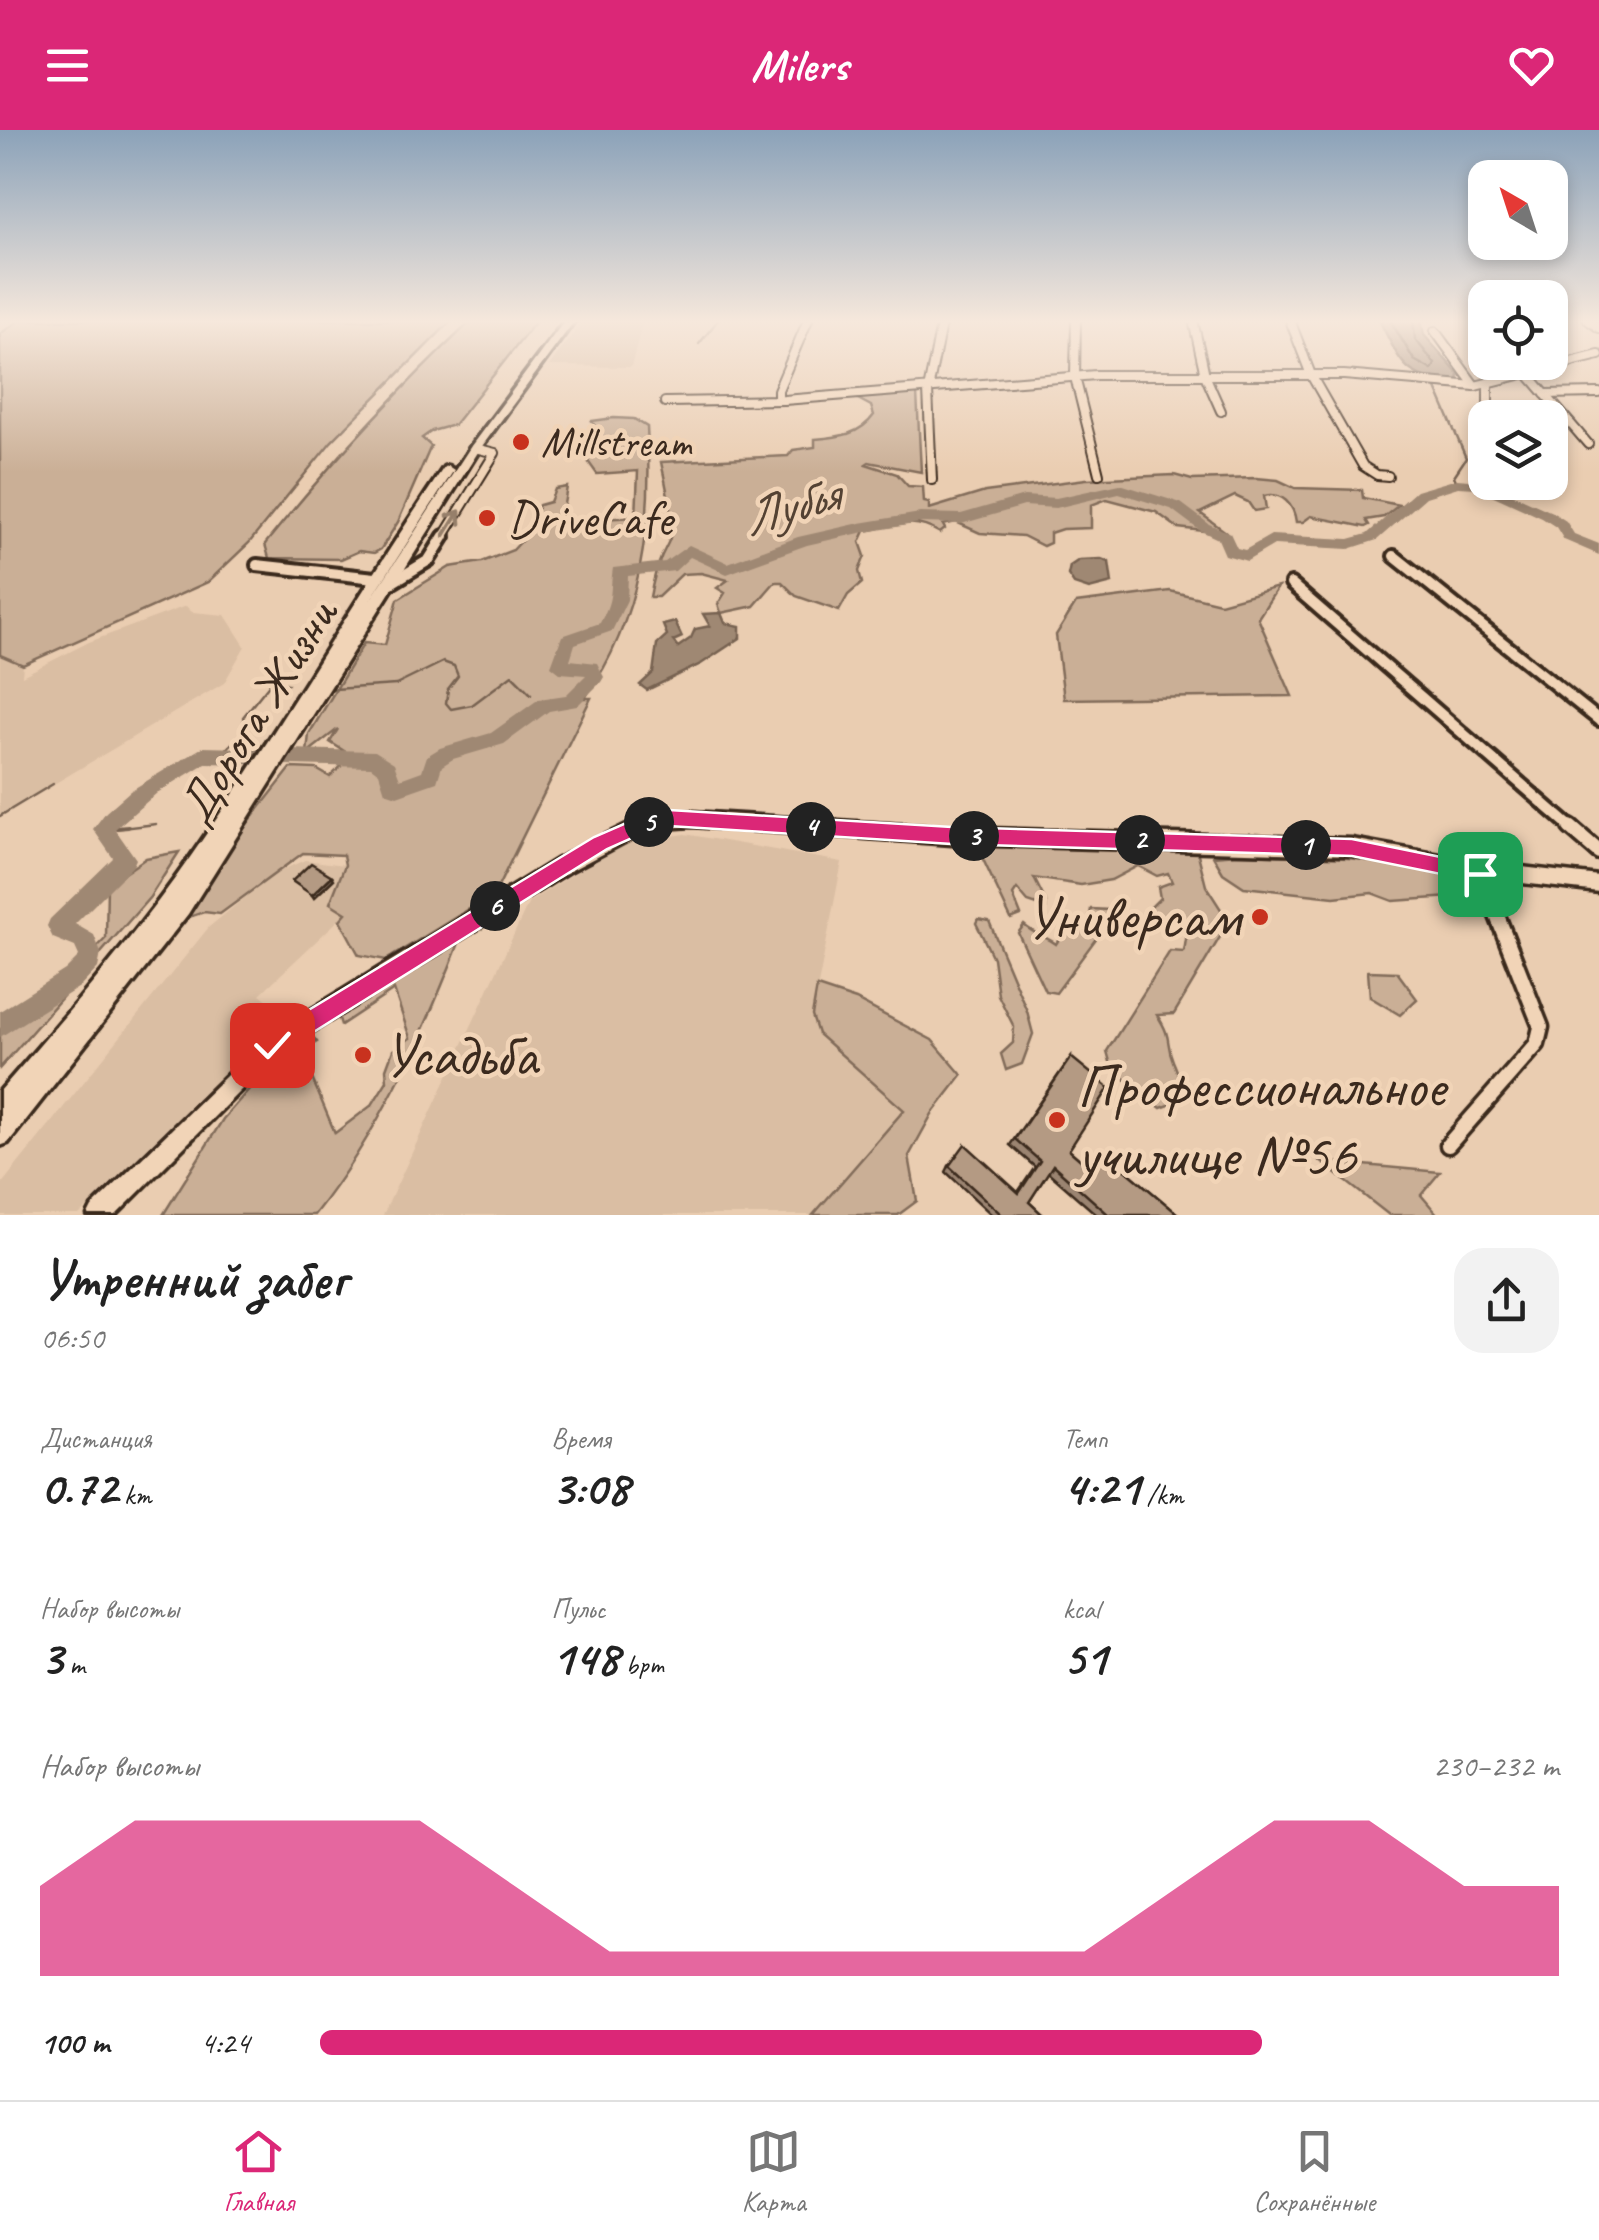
<!DOCTYPE html>
<html lang="ru">
<head>
<meta charset="utf-8">
<style>
  body { margin:0; font-family:Caveat,sans-serif; background:#f2f2f2; color:#222; height:100vh; display:flex; flex-direction:column; font-size:38px; white-space:nowrap }
  * { box-sizing:border-box; margin:0 }
  p { font-size:32px; color:#767676 }
  .icon { flex:none; width:55px; height:55px; fill:none; stroke:currentColor; stroke-width:2; stroke-linecap:round; stroke-linejoin:round }
  .map { position:relative; height:1085px; overflow:hidden }
  .drawer { display:flex; flex-direction:column; background:#fff; flex:1 }
  .drawer>* { flex:none }
  .needle { width:65px; rotate:321deg }
  .controls { position:absolute; left:1468px; top:30px; display:grid; gap:20px }
  .controls a { display:grid; place-items:center; width:100px; height:100px; border-radius:20px; background:#fff; box-shadow:0 5px 15px #0003; font-size:50px }
  .pin { position:absolute; display:grid; place-items:center; width:85px; height:85px; color:#fff; margin:-42px; border-radius:20px; box-shadow:0 5px 15px #0006 }
  .km { position:absolute; width:50px; height:50px; margin:-25px; border-radius:50%; background:#222; color:#fff; font-size:28px; line-height:50px; text-align:center }
  .round { display:grid; place-items:center; flex:none; width:105px; height:105px; border-radius:30px; background:#f2f2f2 }
  .head { display:flex; align-items:center; justify-content:space-between; height:170px; padding:0 40px }
  h1 { font-size:55px; font-weight:700; line-height:75px }
  .stats { display:grid; grid-template-columns:repeat(3,1fr); gap:15px; height:170px; padding:10px 40px }
  .stats div { display:grid; align-content:center }
  .stats b { font-size:50px; font-weight:700 }
  .stats small { font-size:28px; font-weight:400 }
  .stats p { font-size:28px }
  .chart { height:280px; padding:20px 40px }
  .chart p { display:flex; justify-content:space-between }
  .chart svg { width:100%; height:180px; margin-top:10px; fill:#db2777; opacity:.7 }
  ul { padding:0 40px; list-style:none; font-size:32px }
  li { display:grid; grid-template-columns:160px 120px 1fr; align-items:center; height:75px }
  li i { height:25px; border-radius:12px; background:#db2777 }
  header { display:flex; justify-content:space-between; align-items:center; height:130px; padding:0 40px; background:#db2777; color:#fff; font-size:45px; font-weight:700 }
  .tabs { display:flex; justify-content:space-around; align-items:center; height:140px; border-top:2px solid #e0e0e0; background:#fff; font-size:28px; color:#767676 }
  .tabs a { display:grid; justify-items:center; gap:5px }
  .tabs .active { color:#db2777 }
  .map>svg:first-child { display:block }
</style>
</head>
<body>
<header><svg class="icon" aria-label="menu" viewBox="0 0 24 24"><path d="M4 6h16M4 12h16M4 18h16"/></svg>Milers<svg class="icon" aria-label="heart" viewBox="0 0 24 24"><path d="M12 20l-8-8c-3-5 5-10 8-4 3-6 11-1 8 4z"/></svg></header>
<div class="map">
<svg width="1599" height="1085" viewBox="0 0 1599 1085">
  <rect width="100%" height="100%" fill="#eacdb1"/>
  <filter id="ink" filterUnits="userSpaceOnUse"><feTurbulence type="fractalNoise" baseFrequency=".01" numOctaves="2"/><feDisplacementMap in="SourceGraphic" scale="20" xChannelSelector="R" yChannelSelector="G"/><feConvolveMatrix kernelMatrix="1 2 1 2 8 2 1 2 1" color-interpolation-filters="sRGB"/></filter>
  <g filter="url(#ink)">
    <g fill="#dabea3">
      <polygon points="583,190 643,190 631,237 549,236"/>
      <polygon points="186,476 192,482 225,485 245,516 224,553 0,686 0,525 23,535 22,546 89,512"/>
      <polygon points="685,704 842,732 812,886 819,904 905,980 813,1085 383,1085 529,772 621,714"/>
      <polygon points="305,730 345,735 330,773 346,783 260,864 289,887 79,1085 0,1085 0,1056 209,797 275,743"/>
    </g>
    <g fill="#caaf96" stroke="#826c5a" stroke-width="2.5">
      <polygon points="20,190 452,190 331,312 249,413 208,452 23,535 0,525 0,204"/>
      <path d="M480,190H537L454,295L432,301L422,308L431,316L398,392L381,419L374,423L359,421L341,429L269,428L265,414C328,336 394,264 467,195Z"/>
      <path d="M917,263L921,342L869,332L866,334L897,344L908,356L923,357L924,372L929,373V379L985,362L1086,349L1174,345L1192,350L1256,348L1278,350L1295,358L1362,360L1363,368L1399,375L1384,387L1366,390L1369,395L1365,397L1311,386L1303,392H1296C1294,375 1282,361 1264,366L1266,379L1254,381L1248,372L1235,366L1200,383L1226,402L1230,412L1213,402L1178,398L1156,382L1107,369L1091,375V398L1062,399L1050,403V413L1043,416L1023,406L980,403L956,392L943,395L945,399L940,403C912,386 896,396 865,401L860,412L865,426L859,441L862,453L848,465L839,481L796,466L782,452H775L754,476L721,483L718,474L725,463L717,458L728,450L701,443L682,444L658,467H650C654,446 658,431 668,413C677,397 665,351 661,332L788,326L793,320L815,317V309C839,307 860,305 874,285L871,276L856,268Z"/>
      <path d="M614,288L634,289L647,297C653,393 642,487 585,568H591L495,763L386,830L359,825L340,790L346,783L330,773L345,735L343,725L303,723L220,784L204,782L186,788L233,712L291,638L316,639L330,647L352,626L330,612L338,599L307,623L309,604L364,513L385,515L398,469L450,437L482,432L513,420L525,407L539,375L550,372L555,359L567,357L561,391L636,387L638,341L597,344L580,320L601,308L592,291Z"/>
      <polygon points="1278,457 1258,488 1292,566 1064,569 1056,505 1076,473 1170,461 1220,473"/>
      <path d="M1092,715L1191,719L1198,724L1206,756L1229,792L1174,884L1157,885C1173,909 1165,912 1173,931C1179,945 1182,954 1183,970L1161,978L1112,939L1107,921L1170,821L1184,822L1187,803L1157,788L1150,778L1160,768L1158,757L1172,752L1168,743L1157,746L1138,736L1111,750L1081,755L1034,748L1046,772V778L1028,772L1017,759L1013,765L1021,785L1011,789L981,725L991,716Z"/>
      <polygon points="179,722 150,767 0,938 0,899 75,840 106,808 107,755 146,728"/>
      <polygon points="1238,724 1349,728 1453,743 1466,749 1451,767 1393,771 1372,763 1334,767 1244,757 1223,743 1213,726"/>
      <path d="M1091,779L1109,780L1106,795L1056,863L1045,861L1018,803L1024,795C1035,805 1045,806 1056,814L1061,806L1088,795Z"/>
      <polygon points="978,789 989,791 1027,881 1033,904 1022,934 1006,940 1001,924 1013,913 1014,897 998,865 993,828 976,793"/>
      <path d="M459,813C422,908 378,1004 314,1085H163L223,989L266,940L310,903L317,912L301,922L335,1003L372,975L387,951L386,939L393,920L410,908L394,860L341,895L338,885Z"/>
      <polygon points="1368,841 1397,842 1417,869 1400,885 1370,867"/>
      <polygon points="817,857 856,870 932,910 962,945 932,984 909,1026 917,1071 898,1085 813,1085 904,980 818,904 812,886"/>
      <polygon points="1320,1031 1440,1042 1421,1065 1438,1085 1389,1085"/>
    </g>
    <g fill="#9f8873" stroke="#776251" stroke-width="2.5">
      <path d="M1379,190H1421L1424,205L1459,245L1458,252C1404,249 1403,236 1379,190Z"/>
      <polygon points="1101,429 1109,432 1112,453 1089,459 1074,454 1068,445 1070,436 1079,430"/>
      <polygon points="721,483 725,493 740,496 740,508 701,534 647,560 640,555 653,543 657,514 667,505 663,495 675,492 682,507 673,511 678,517 691,508 695,499 710,496 703,484"/>
    </g>
    <g fill="none" stroke-linecap="round" stroke-linejoin="round">
      <polyline stroke="#635040" stroke-width="2.5" points="1390,190 1414,230 1432,240 1435,234 1415,209 1413,190"/>
      <g stroke="#776251" stroke-width="2.5">
        <polyline points="699,214 718,190"/>
        <polyline points="1436,258 1466,328 1454,346 1457,353"/>
        <polyline points="334,559 396,555 443,532 454,536 458,546 448,559 446,573 451,579 472,575 512,545 531,564"/>
        <polyline points="218,627 246,600 243,587 271,552 288,554"/>
        <polyline points="0,686 53,654"/>
        <polyline points="114,699 156,694"/>
      </g>
      <polyline stroke="#776251" stroke-width="4" points="103,699 128,697"/>
      <path fill="#9f8873" fill-rule="evenodd" d="M1457,349L1483,351L1552,382L1566,391L1574,404L1599,414V425L1564,410L1556,397L1542,388L1476,358L1458,357L1426,367L1377,410L1349,419L1274,415L1247,431L1225,425L1218,409L1199,400L1171,379L1119,363L1056,378L1024,376L961,394L920,393L860,403L807,415L727,444L690,427L675,441L628,446L627,470L612,501L575,514L570,530L597,533L604,547L601,552L577,576L549,581L504,614L453,629L442,636L437,652L397,666L385,662L379,643L371,637L206,633L157,663L115,699L136,729L133,736L75,794L94,805L101,823L98,838L81,856L0,907V881L65,840L79,826L75,817L53,808L47,796L50,789L113,728L93,699L106,682L130,661L203,617L375,621L394,633L400,649L422,641L427,626L440,618L491,603L539,569L566,565L586,545L560,543L551,536L562,506L600,493C614,467 609,463 613,438L665,432L689,415L728,433L798,407L860,393L920,383L961,384L1024,366L1056,368L1120,354L1181,373L1209,394L1230,403L1237,418L1245,420L1271,405L1349,409L1367,404L1416,361Z"/>
      <defs>
        <g id="street-far2">
          <polyline points="1076,190 1075,247 1099,344"/>
          <polyline points="1193,190 1205,245 1221,281"/>
          <polyline points="1290,190 1311,245 1363,336 1377,345 1388,346"/>
          <polyline points="1588,190 1599,198"/>
          <polyline points="1435,201 1475,256"/>
          <polyline points="1528,244 1588,314"/>
          <polyline points="1488,254 1488,288"/>
          <polyline points="1545,264 1599,263"/>
          <polyline points="778,270 778,260 808,190"/>
          <polyline points="665,272 784,270 1096,245 1344,245 1475,256 1599,225"/>
          <polyline points="932,350 928,260 942,190"/>
          <polyline points="442,409 495,323 475,318"/>
        </g>
        <g id="street-far1">
          <polyline points="1394,426 1599,590"/>
          <polyline points="257,435 375,448"/>
          <polyline points="1291,454 1573,699"/>
          <polyline points="388,455 429,430 444,406"/>
        </g>
        <g id="street">
          <polyline points="1570,697 1599,722"/>
          <polyline points="1448,1015 1537,914 1541,897 1479,740"/>
        </g>
        <g id="secondary">
          <path d="M565,190H575L480,319L188,784L8,1013L0,1016V961C66,885 133,809 191,726C280,599 357,465 444,337L448,336L454,340L369,472L471,316Z"/>
          <polygon points="692,682 952,698 1352,709 1479,732 1599,746 1599,762 1479,748 1352,725 952,714 692,696 649,699 568,742 279,922 116,1085 88,1085 92,1077 265,908 556,730 647,685"/>
        </g>
      </defs>
      <use href="#street-far2" stroke="#3b2a1e" stroke-width="12"/>
      <use href="#street-far1" stroke="#3b2a1e" stroke-width="18"/>
      <use href="#street" stroke="#3b2a1e" stroke-width="21"/>
      <use href="#secondary" stroke="#3b2a1e" stroke-width="7"/>
      <use href="#street-far2" stroke="#f1d4b7" stroke-width="8"/>
      <use href="#street-far1" stroke="#f1d4b7" stroke-width="10"/>
      <use href="#street" stroke="#f1d4b7" stroke-width="14"/>
      <use href="#secondary" fill="#f1d4b7" fill-rule="evenodd"/>
    </g>
    <polygon fill="#9b8471" stroke="#3b2a1e" stroke-width="2.5" points="1071,927 1069,1020 1089,1037 1096,1026 1102,1020 1179,1085 1097,1085 1048,1042 1029,1072 1043,1085 992,1085 946,1042 949,1036 1018,1062 1035,1037 1010,1015"/>
    <polygon fill="#7e6c5c" stroke="#3b2a1e" stroke-width="2.5" points="332,746 334,749 314,768 312,765"/>
    <g fill="#b49a83" stroke="#3b2a1e" stroke-width="2.5">
      <polygon points="311,733 332,746 312,765 292,751"/>
      <polygon points="1071,927 1109,958 1069,1020 1091,1039 1102,1020 1179,1085 1109,1085 1053,1035 1029,1072 1043,1085 1002,1085 949,1036 965,1014 1019,1063 1040,1031 1015,1009"/>
    </g>
    <defs><path id="oneway-shaft" d="M-6 0H5M1.5-3L5.5 0L1.5 3" fill="none" stroke-width="1.6" stroke-linecap="round" stroke-linejoin="round" transform="scale(2.5)"/></defs>
    <use stroke="#967f6a" href="#oneway-shaft" transform="translate(452 393) rotate(-58)"/>
  </g>
  <linearGradient id="sky" x2="0" y2="1"><stop stop-color="#8ba2b9"/><stop offset="0.56" stop-color="#f6e8dc"/><stop offset="1" stop-color="#f6e8dc" stop-opacity="0"/></linearGradient>
  <rect width="1599" height="342" fill="url(#sky)"/>
  <polygon fill="#db2777" stroke="#fff" stroke-width="2.5" points="669,680 952,697 1352,709 1480,735 1490,744 1480,752 1352,726 952,714 669,696 650,700 607,719 280,923 272,926 264,923 261,915 264,907 594,707 640,687"/>
  <g fill="#c8321e" stroke="#f1d4b7" stroke-width="4">
    <circle cx="521" cy="312" r="10"/>
    <circle cx="487" cy="388" r="10"/>
    <circle cx="1260" cy="787" r="10"/>
    <circle cx="363" cy="925" r="10"/>
    <circle cx="1057" cy="990" r="10"/>
  </g>
  <g text-anchor="middle" dominant-baseline="central" stroke-width="9" stroke-linejoin="round" paint-order="stroke">
    <g font-size="42" fill="#3b2a1e" stroke="#f1d4b7" text-anchor="start">
      <text x="541" y="312">Millstream</text>
    </g>
    <g font-size="50" fill="#3b2a1e" stroke="#f1d4b7" text-anchor="start">
      <text x="507" y="388">DriveCafe</text>
    </g>
    <g font-size="50" fill="#3b2a1e" stroke="#f1d4b7">
      <text transform="translate(257 581) rotate(-58)">Дорога Жизни</text>
    </g>
    <g font-size="52" font-style="italic" fill="#544233" stroke="#f1d4b7">
      <text transform="translate(790 376) rotate(-16)">Лубья</text>
    </g>
    <g font-size="60" fill="#3b2a1e" stroke="#f1d4b7" text-anchor="start">
      <text x="1240" y="787" text-anchor="end">Универсам</text>
      <text x="383" y="925">Усадьба</text>
      <text x="1077" y="956">Профессиональное<tspan x="1077" dy="69">училище №56</tspan></text>
    </g>
  </g>
</svg>
<div class="controls">
<a><svg class="needle" viewBox="-14 -14 28 28"><path d="M0-13l5 13h-10z" fill="#e53935"/><path d="M0 13l5-13h-10z" fill="#767676"/></svg></a>
<a><svg class="icon" aria-label="locate" viewBox="0 0 24 24"><circle cx="12" cy="12" r="6"/><path d="M12 2v4M12 18v4M2 12h4M18 12h4"/></svg></a>
<a><svg class="icon" aria-label="layers" viewBox="0 0 24 24"><path d="M12 4l9 5-9 5-9-5zM3 14l9 5 9-5"/></svg></a>
</div>
<div class="pin" style="left:1480px;top:744px;background:#1e9e55"><svg class="icon" aria-label="arrive" viewBox="0 0 24 24"><path d="M6 21V4h12l-3 4 3 4H6"/></svg></div>
<div class="pin" style="left:272px;top:915px;background:#d93025"><svg class="icon" aria-label="check" viewBox="0 0 24 24"><path d="M5 12l5 5 9-10"/></svg></div>
<b class="km" style="left:1306px;top:715px">1</b>
<b class="km" style="left:1140px;top:710px">2</b>
<b class="km" style="left:974px;top:706px">3</b>
<b class="km" style="left:811px;top:697px">4</b>
<b class="km" style="left:649px;top:692px">5</b>
<b class="km" style="left:495px;top:776px">6</b>
</div>
<section class="drawer">
<div class="head"><div><h1>Утренний забег</h1><p>06:50</p></div><a class="round"><svg class="icon" aria-label="share" viewBox="0 0 24 24"><path d="M12 15V3M7 8l5-5 5 5M5 13v7h14v-7"/></svg></a></div>
<div class="stats">
<div><p>Дистанция</p><b>0.72<small> km</small></b></div>
<div><p>Время</p><b>3:08</b></div>
<div><p>Темп</p><b>4:21<small> /km</small></b></div>
</div>
<div class="stats">
<div><p>Набор высоты</p><b>3<small> m</small></b></div>
<div><p>Пульс</p><b>148<small> bpm</small></b></div>
<div><p>kcal</p><b>51</b></div>
</div>
<div class="chart"><p><span>Набор высоты</span>230–232 m</p>
<svg viewBox="0 0 160 44" preserveAspectRatio="none"><path d="M0 44V22L10 6L20 6L30 6L40 6L50 22L60 38L70 38L80 38L90 38L100 38L110 38L120 22L130 6L140 6L150 22L160 22V44z"/></svg>
</div>
<ul>
<li><b>100 m</b>4:24<i style="width:76%"></i></li>
</ul>
</section>
<nav class="tabs">
<a class="active"><svg class="icon" aria-label="home" viewBox="0 0 24 24"><path d="M3 11l9-7 9 7M6 9v11h12V9"/></svg>Главная</a>
<a><svg class="icon" aria-label="map" viewBox="0 0 24 24"><path d="M3 6l6-2 6 2 6-2v14l-6 2-6-2-6 2zM9 4v14M15 6v14"/></svg>Карта</a>
<a><svg class="icon" aria-label="saved" viewBox="0 0 24 24"><path d="M7 4h10v16l-5-4-5 4z"/></svg>Сохранённые</a>
</nav>
</body>
</html>
